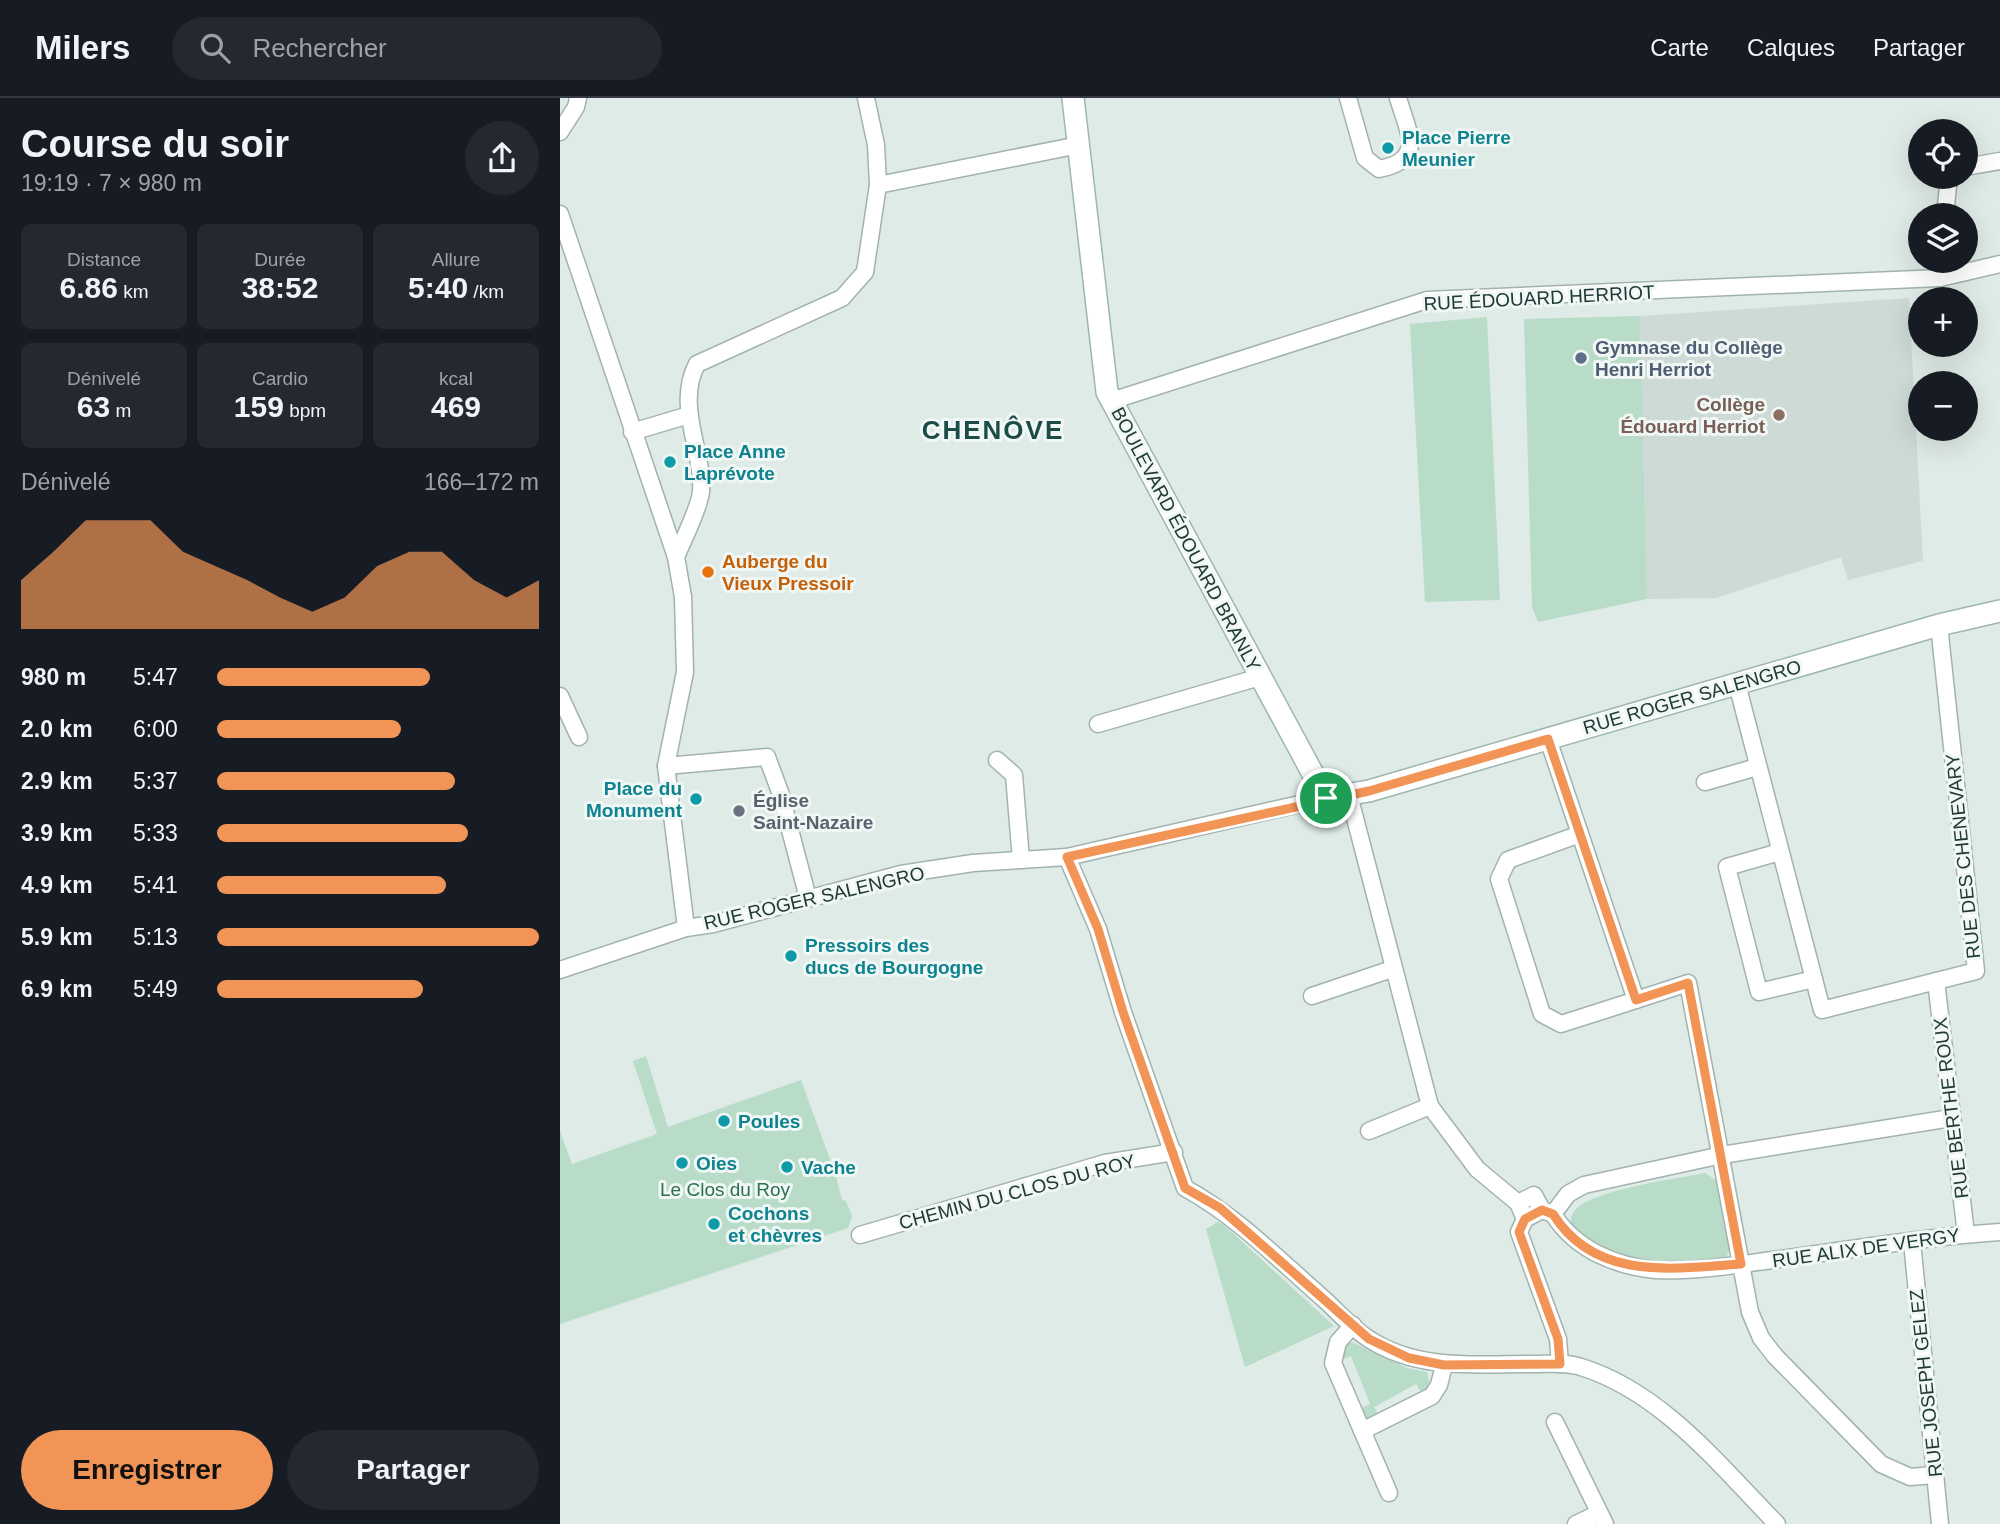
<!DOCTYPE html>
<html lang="fr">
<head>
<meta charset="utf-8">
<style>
  body { margin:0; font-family:Helvetica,sans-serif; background:#242831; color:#f1f3f6; height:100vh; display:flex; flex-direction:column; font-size:26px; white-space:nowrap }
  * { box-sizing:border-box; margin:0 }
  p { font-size:23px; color:#9ea1a6 }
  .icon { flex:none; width:38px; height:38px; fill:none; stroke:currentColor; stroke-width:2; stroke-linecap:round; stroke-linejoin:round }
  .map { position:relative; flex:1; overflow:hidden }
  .panel { display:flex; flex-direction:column; background:#171b24; width:560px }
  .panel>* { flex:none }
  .tools { position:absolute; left:1348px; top:21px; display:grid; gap:14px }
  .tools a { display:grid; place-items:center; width:70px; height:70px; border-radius:50%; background:#171b24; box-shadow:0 7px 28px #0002; font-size:35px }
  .pin { position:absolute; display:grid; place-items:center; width:60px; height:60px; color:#fff; margin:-30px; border:4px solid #fff; border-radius:50%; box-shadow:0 2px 7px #0007 }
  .round { display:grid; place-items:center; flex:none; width:74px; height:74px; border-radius:37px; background:#242831 }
  .summary { display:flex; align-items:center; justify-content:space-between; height:119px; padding:0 21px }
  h1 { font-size:38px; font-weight:700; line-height:52px }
  .figures { display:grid; grid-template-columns:repeat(3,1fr); gap:10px; height:119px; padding:7px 21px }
  .figures div { display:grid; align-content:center; border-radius:10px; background:#242831; text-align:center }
  .figures b { font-size:30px; font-weight:700 }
  .figures small { font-size:19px; font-weight:400 }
  .figures p { font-size:19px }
  .chart { height:196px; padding:14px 21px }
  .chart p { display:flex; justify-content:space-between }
  .chart svg { width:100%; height:126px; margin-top:7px; fill:#f29455; opacity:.7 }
  .primary-button { display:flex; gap:14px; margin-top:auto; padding:14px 21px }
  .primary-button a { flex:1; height:80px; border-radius:42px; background:#f29455; color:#111; font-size:28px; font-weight:700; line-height:80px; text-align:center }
  .primary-button a+a { background:#242831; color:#f1f3f6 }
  ul { padding:0 21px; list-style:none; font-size:23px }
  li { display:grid; grid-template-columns:112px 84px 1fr; align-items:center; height:52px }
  li i { height:18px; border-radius:9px; background:#f29455 }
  header { display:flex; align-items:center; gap:42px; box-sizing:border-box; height:98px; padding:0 35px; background:#171b24; border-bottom:2px solid #363941 }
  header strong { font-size:33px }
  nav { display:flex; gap:38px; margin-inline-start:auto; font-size:24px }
  .search { width:490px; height:63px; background:#242831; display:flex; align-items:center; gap:18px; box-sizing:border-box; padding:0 24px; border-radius:38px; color:#9ea1a6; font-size:26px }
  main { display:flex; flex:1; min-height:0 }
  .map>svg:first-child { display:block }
</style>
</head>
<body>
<header>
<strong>Milers</strong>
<div class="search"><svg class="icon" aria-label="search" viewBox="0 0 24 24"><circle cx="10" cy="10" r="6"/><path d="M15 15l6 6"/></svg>Rechercher</div>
<nav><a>Carte</a><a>Calques</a><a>Partager</a></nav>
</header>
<main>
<section class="panel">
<div class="summary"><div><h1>Course du soir</h1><p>19:19 · 7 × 980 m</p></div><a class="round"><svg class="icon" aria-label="share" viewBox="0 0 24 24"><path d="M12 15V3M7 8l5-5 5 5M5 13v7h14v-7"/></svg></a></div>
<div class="figures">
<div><p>Distance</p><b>6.86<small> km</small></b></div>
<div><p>Durée</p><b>38:52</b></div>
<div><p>Allure</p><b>5:40<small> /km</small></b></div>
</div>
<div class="figures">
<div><p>Dénivelé</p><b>63<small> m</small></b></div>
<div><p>Cardio</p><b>159<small> bpm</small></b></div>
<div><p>kcal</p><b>469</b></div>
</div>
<div class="chart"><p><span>Dénivelé</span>166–172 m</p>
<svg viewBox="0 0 160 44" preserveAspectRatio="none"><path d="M0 44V27L10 17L20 6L30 6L40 6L50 17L60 22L70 27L80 33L90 38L100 33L110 22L120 17L130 17L140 27L150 33L160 27V44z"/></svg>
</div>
<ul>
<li><b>980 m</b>5:47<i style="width:66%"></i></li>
<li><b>2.0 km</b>6:00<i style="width:57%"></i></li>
<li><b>2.9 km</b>5:37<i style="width:74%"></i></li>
<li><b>3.9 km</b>5:33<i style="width:78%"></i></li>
<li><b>4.9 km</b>5:41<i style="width:71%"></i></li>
<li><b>5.9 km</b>5:13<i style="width:100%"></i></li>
<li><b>6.9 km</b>5:49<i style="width:64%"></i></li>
</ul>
<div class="primary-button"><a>Enregistrer</a><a>Partager</a></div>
</section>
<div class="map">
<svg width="1440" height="1426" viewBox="0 0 1440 1426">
  <rect width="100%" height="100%" fill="#dfebe7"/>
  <polygon fill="#cddad6" points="1349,200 1363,463 1288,482 1281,459 1156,500 1087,501 1080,218"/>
  <g fill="#b8dcc7">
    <polygon points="1080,218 1087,501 978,524 972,509 964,221"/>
    <polygon points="927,219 940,502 865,504 850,226"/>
    <polygon points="86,958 108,1029 241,982 275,1075 282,1102 286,1103 292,1118 288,1130 0,1226 0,1033 12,1066 97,1036 73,963"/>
    <path d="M1145,1075L1159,1084L1170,1151L1165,1162L1121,1166L1064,1161L1016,1138C1013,1131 1009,1124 1012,1117C1022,1092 1118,1081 1145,1075Z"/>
    <polygon points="658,1124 664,1127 774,1228 685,1269 646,1131"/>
    <polygon points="787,1244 794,1245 847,1270 867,1274 870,1289 862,1296 856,1286 814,1309 820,1320 808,1322 799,1311 810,1306 791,1258 779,1263"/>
  </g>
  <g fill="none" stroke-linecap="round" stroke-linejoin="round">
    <defs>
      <g id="street">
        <path d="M788,0L805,60L819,71C866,62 848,34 838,0"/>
        <polyline points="0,34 16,9 18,0"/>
        <polyline points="1405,69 1440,63"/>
        <polyline points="318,87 519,47"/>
        <polyline points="0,116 116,459 123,499 125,574 106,668 126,830"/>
        <polyline points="1385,117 1389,79"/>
        <polyline points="1380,180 1381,163"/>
        <polyline points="551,303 867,202 1380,180 1440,166"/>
        <polyline points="72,334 129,317"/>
        <path d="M116,459C123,442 139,411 141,394C144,354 115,307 137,266L282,200L305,174L318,87L316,47L306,0"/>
        <polyline points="1177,586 1262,912 1416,873 1379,527"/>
        <polyline points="0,598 19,639"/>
        <polyline points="538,626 700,579"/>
        <polyline points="988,641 1076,902 1128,885 1190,1214 1201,1240 1215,1258 1321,1366 1350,1379 1375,1377"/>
        <polyline points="437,662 454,677 461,762"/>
        <polyline points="106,668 207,659 220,694 248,800"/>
        <polyline points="1145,684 1197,669"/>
        <polyline points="789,697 870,1008 917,1071 958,1105 965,1121 982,1112 974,1097 958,1105"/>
        <polyline points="1020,736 948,762 939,781 982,916 1001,926 1076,902"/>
        <polyline points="1220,754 1167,769 1199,894 1254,881"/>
        <path d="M507,759L538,831L563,914L625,1090C678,1119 720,1163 765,1202C779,1215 793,1231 809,1241C858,1273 917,1266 973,1266C989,1266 1006,1264 1021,1269C1102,1294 1160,1368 1217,1426"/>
        <polyline points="0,872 126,830 153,826 341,776 413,765 507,759 766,700"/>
        <polyline points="1376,883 1406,1136"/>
        <polyline points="752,898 832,871"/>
        <polyline points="809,1033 870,1008"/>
        <path d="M982,1112L993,1116C1015,1151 1054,1168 1096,1172C1133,1174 1176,1167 1213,1162C1288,1152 1364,1139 1440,1134"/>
        <polyline points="993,1116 1008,1096 1024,1087 1162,1057 1391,1020"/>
        <polyline points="965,1121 959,1134 998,1241 1000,1266"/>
        <polyline points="300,1137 545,1065 614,1054"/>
        <polyline points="1352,1144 1380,1426"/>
        <polyline points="793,1227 778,1244 773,1265 829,1395"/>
        <polyline points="995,1324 1045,1426"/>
        <polyline points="802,1333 872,1298 879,1287 884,1267"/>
        <polyline points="1016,1426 1039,1415"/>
      </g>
      <polyline id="secondary" points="513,0 547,294 766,700 809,693 1379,527 1440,513"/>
    </defs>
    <use href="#street" stroke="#a2b3af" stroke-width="19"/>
    <use href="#secondary" stroke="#9eb6b1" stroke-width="24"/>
    <use href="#street" stroke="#fff" stroke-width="16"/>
    <use href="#secondary" stroke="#fff" stroke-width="21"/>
  </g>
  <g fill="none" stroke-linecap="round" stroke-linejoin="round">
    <defs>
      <path id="route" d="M988,641L1076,902L1128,885L1181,1166C1112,1171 1035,1183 993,1116L982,1112L965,1121L959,1134L998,1241L1000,1266L884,1267L849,1260L809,1241L660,1110L625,1090L563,914L538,831L507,759L809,693Z"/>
    </defs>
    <use href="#route" stroke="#fff" stroke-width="14"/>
    <use href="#route" stroke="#f29455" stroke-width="9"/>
  </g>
  <g fill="#0f9aa8" stroke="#f0f7f5" stroke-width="2.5">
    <circle cx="828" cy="50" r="7"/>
    <circle cx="110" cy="364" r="7"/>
    <circle cx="136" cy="701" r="7"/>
    <circle cx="231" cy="858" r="7"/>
    <circle cx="164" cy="1023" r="7"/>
    <circle cx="122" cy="1065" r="7"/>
    <circle cx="227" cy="1069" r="7"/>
    <circle cx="154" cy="1126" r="7"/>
  </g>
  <circle fill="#5c6f8a" stroke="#f0f7f5" stroke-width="2.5" cx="1021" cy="260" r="7"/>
  <circle fill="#8d6e63" stroke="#f0f7f5" stroke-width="2.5" cx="1219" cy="317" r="7"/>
  <circle fill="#e8710a" stroke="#f0f7f5" stroke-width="2.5" cx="148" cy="474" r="7"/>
  <circle fill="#6b7280" stroke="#f0f7f5" stroke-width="2.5" cx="179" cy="713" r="7"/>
  <g text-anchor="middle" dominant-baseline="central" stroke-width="6" stroke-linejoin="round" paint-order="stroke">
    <g font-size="19" font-weight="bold" fill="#0d838f" stroke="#f0f7f5" text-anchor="start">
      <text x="842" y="39">Place Pierre<tspan x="842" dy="22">Meunier</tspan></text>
      <text x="124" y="353">Place Anne<tspan x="124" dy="22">Laprévote</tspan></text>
      <text x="122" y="690" text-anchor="end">Place du<tspan x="122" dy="22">Monument</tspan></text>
      <text x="245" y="847">Pressoirs des<tspan x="245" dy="22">ducs de Bourgogne</tspan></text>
      <text x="178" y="1023">Poules</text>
      <text x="136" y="1065">Oies</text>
      <text x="241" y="1069">Vache</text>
      <text x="168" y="1115">Cochons<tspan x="168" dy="22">et chèvres</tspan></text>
    </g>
    <g font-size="19" fill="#203b37" stroke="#f0f7f5">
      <text transform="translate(979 200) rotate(-3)">RUE ÉDOUARD HERRIOT</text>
      <text transform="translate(626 441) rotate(62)">BOULEVARD ÉDOUARD BRANLY</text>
      <text transform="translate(1132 599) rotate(-16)">RUE ROGER SALENGRO</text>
      <text transform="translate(1403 758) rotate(-96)">RUE DES CHENEVARY</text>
      <text transform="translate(254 800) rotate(-13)">RUE ROGER SALENGRO</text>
      <text transform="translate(1391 1010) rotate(-97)">RUE BERTHE ROUX</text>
      <text transform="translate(457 1094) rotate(-15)">CHEMIN DU CLOS DU ROY</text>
      <text transform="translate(1306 1150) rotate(-8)">RUE ALIX DE VERGY</text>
      <text transform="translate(1366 1285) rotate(-96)">RUE JOSEPH GELEZ</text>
    </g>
    <g font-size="19" font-weight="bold" fill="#4e5e75" stroke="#f0f7f5" text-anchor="start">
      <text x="1035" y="249">Gymnase du Collège<tspan x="1035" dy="22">Henri Herriot</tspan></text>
    </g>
    <g font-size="19" font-weight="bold" fill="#785e54" stroke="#f0f7f5" text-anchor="end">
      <text x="1205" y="306">Collège<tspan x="1205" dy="22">Édouard Herriot</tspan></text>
    </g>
    <g font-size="19" font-weight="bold" fill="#c56008" stroke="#f0f7f5" text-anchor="start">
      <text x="162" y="463">Auberge du<tspan x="162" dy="22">Vieux Pressoir</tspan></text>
    </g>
    <g font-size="19" font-weight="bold" fill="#5b616d" stroke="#f0f7f5" text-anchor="start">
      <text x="193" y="702">Église<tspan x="193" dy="22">Saint-Nazaire</tspan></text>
    </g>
    <g font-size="19" fill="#2a7151" stroke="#f0f7f5">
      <text x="165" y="1091">Le Clos du Roy</text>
    </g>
    <g font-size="26" font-weight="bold" letter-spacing="2" fill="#1c4c48" stroke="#f0f7f5">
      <text x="433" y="332">CHENÔVE</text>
    </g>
  </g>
</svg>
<div class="tools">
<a><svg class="icon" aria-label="locate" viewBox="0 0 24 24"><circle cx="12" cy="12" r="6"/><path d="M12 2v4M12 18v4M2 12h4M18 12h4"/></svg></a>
<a><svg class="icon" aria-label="layers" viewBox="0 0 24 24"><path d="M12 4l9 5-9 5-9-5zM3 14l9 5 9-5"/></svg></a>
<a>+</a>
<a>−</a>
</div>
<div class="pin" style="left:766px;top:700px;background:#1e9e55"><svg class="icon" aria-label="arrive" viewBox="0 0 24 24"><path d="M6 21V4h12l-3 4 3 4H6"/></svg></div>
</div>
</main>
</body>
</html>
